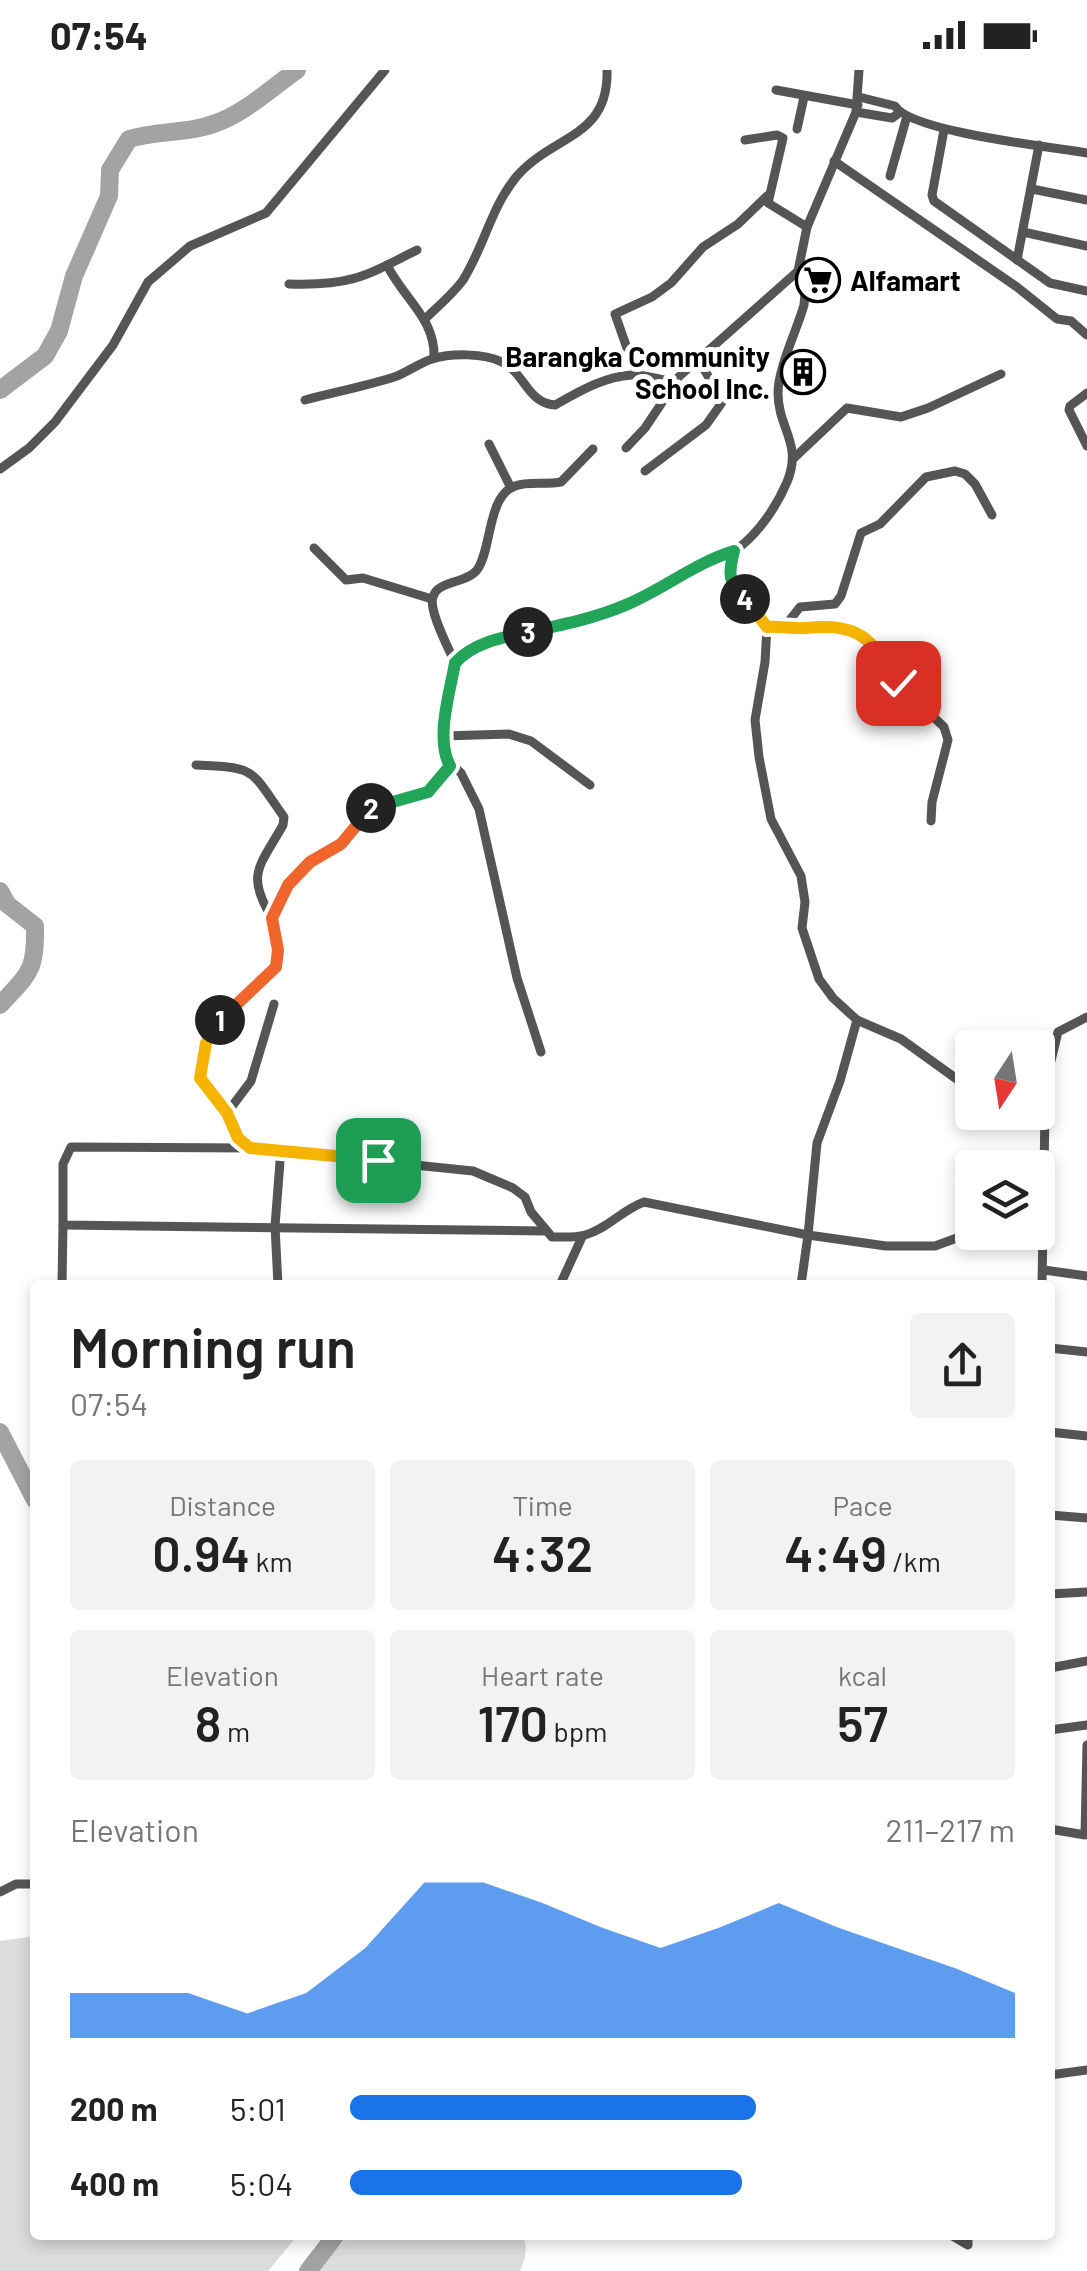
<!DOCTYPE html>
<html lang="en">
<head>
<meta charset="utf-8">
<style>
  body { margin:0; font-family:Barlow,sans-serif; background:#f2f2f2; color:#222; height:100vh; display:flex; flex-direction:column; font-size:38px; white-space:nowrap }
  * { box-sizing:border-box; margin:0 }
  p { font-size:32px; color:#767676 }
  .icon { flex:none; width:55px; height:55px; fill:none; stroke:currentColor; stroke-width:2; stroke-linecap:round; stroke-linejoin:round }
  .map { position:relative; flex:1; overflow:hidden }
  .drawer { position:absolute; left:30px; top:1210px; width:1025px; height:960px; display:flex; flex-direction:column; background:#fff; border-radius:10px; box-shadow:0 5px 15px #0003 }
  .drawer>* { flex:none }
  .needle { width:65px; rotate:192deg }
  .fabs { position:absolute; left:955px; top:960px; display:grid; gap:20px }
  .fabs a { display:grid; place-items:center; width:100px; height:100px; border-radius:10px; background:#fff; box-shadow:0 5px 15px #0003; font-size:50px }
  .pin { position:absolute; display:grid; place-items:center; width:85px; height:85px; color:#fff; margin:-42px; border-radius:20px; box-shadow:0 5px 15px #0006 }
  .km { position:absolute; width:50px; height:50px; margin:-25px; border-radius:50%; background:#222; color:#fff; font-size:28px; line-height:50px; text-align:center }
  .round { display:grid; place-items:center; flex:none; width:105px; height:105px; border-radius:10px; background:#f2f2f2 }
  .headline { display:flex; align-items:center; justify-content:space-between; height:170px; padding:0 40px }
  h1 { font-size:55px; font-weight:600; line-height:75px }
  .stats { display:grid; grid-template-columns:repeat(3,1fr); gap:15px; height:170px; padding:10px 40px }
  .stats div { display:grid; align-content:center; border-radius:10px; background:#f2f2f2; text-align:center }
  .stats b { font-size:50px; font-weight:600 }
  .stats small { font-size:28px; font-weight:400 }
  .stats p { font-size:28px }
  .chart { height:280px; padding:20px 40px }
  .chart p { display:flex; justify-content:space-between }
  .chart svg { width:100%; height:180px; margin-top:10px; fill:#1a73e8; opacity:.7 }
  ul { padding:0 40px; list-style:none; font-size:32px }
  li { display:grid; grid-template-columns:160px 120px 1fr; align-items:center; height:75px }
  li i { height:25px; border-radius:12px; background:#1a73e8 }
  .status { display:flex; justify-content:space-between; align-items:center; height:70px; padding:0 50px; background:#fff; direction:ltr }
  .status svg { height:28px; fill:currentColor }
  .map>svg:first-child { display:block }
</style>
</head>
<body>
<div class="status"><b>07:54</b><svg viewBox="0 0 49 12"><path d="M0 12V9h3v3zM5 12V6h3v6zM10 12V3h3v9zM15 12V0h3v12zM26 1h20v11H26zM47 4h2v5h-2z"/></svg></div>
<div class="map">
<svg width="1087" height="2201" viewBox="0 0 1087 2201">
  <rect width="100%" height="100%" fill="#fff"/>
  <g fill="#dcdcdc">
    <polygon points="35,1866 35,2165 298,2165 268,2201 0,2201 0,1871"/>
    <path d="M349,2165H522C529,2175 525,2191 520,2201H317Z"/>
  </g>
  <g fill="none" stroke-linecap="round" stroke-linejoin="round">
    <g stroke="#a3a3a3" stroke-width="18">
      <path d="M0,320L45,286L59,261L74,206L109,126L110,100L129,69C158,60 188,64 216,53C245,43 271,18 297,0"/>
      <path d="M0,821L7,834L35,856C36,902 29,903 0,935"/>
      <polyline points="0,1362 35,1430"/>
      <polyline points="308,2201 336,2165"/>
    </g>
    <g stroke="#555" stroke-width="9">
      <polyline points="776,20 858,35"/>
      <path d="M859,27L895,36C911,62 1052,77 1087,83"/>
      <polyline points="856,42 892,48 899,43"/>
      <polyline points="797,59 804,27"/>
      <polyline points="944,60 932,125 934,131 1050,213 1087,221"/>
      <polyline points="745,70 777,65 783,68 768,133 807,157"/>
      <polyline points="834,91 1017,217 1057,249 1071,251 1087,265"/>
      <polyline points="890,106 907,46"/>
      <polyline points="1032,119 1087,130"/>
      <polyline points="1023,162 1087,176"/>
      <polyline points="1017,190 1039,75"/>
      <path d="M387,195C403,228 436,249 434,288"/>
      <path d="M289,214C350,216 364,207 417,180"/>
      <path d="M425,249C437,237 453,224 463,210C484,177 491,137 517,106C554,64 609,68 607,0"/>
      <polyline points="636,304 615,244 652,227 671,213 703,177 738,154 767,126"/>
      <polyline points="1087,323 1070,336 1069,340 1087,376"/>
      <path d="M305,330C335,322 367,316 397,306C409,301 420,293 432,289C451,283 484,283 502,292C525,303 527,333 555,335C580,321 603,307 632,305C646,304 660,311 674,311L798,201"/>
      <polyline points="489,374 511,418"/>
      <polyline points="626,378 645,358 677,310"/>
      <polyline points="794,388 847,338 901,347 928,338 1001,304"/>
      <polyline points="0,399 29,378 55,352 113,275 148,212 190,176 266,143 385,0"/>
      <polyline points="645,401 706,355 723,331 699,291"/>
      <polyline points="314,478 346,510 363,508 432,529"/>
      <polyline points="734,481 729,501 730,514 767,557 765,592 755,650 759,687 771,749 801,806 805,832 802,858 819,909 833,928 857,950 901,969 972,1020"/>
      <polyline points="785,556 800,537 835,534 841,526 861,463 880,454 926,407 955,401 965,404 975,414 992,445"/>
      <polyline points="767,557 804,559 821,555 851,560 874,575 898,613 944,657 948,670 932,732 931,751"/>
      <path d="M455,593C449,579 428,540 433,527C438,510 466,514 477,500C492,480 487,426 515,416C528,411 546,415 561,412L593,379"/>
      <polyline points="444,666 509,664 531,671 590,715"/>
      <path d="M196,695C258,698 249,698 284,747L283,755C260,796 245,804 272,848"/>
      <polyline points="274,934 251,1011 227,1043 200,1009 206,973 217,953 275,897 278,880 272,848 287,815 310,792 341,774 372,738 427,722 450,696"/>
      <polyline points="857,950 840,1011 817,1073 808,1165 886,1176 935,1176 973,1162"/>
      <path d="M541,982L517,908L479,739L461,703L446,689L444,666L455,593C481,562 553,558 591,547C625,538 651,520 680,503C698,493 721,490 737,479C758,464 777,436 787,412C803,373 778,359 778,323C778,298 797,260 804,235L805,223L798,201L807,157L856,42L859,0"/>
      <polyline points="1038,1042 1045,1043 1042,1215"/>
      <path d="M227,1043L238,1068L250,1078L473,1101L513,1118L525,1127L531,1142L552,1167C562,1167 575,1168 585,1165C607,1159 622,1140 644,1132L808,1165L801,1215"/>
      <polyline points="1045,1043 1048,1003 1058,962 1087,947"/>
      <polyline points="250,1078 71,1077 63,1094 63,1155 545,1161"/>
      <polyline points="1044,1200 1087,1206"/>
      <polyline points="62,1215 63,1155"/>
      <polyline points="278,1215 275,1156 281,1079"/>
      <polyline points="560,1215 582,1167"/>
      <polyline points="1050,1278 1087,1282"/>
      <polyline points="1050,1362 1087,1366"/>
      <polyline points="1050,1445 1087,1448"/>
      <polyline points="1050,1524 1087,1522"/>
      <polyline points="1050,1598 1087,1591"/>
      <polyline points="1050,1660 1087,1655"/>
      <polyline points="1050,1759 1085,1765 1087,1675"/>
      <polyline points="0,1822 16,1814 35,1814"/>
      <polyline points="1050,2005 1087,2000"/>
      <polyline points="951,2165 968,2175 968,2165"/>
    </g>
  </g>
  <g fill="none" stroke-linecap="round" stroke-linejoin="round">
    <defs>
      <polyline id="split-1" points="220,950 206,973 200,1008 227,1043 238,1068 250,1078 378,1090"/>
      <polyline id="split-2" points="220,950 276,897 278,880 272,848 288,815 310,792 341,774 371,738"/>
      <path id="split-3" d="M371,738L428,722L450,696C435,669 450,622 455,593C472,573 503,567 528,562"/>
      <path id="split-4" d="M528,562C562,555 596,548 628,534C665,518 695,493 734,481C728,504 728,512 745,529"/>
      <path id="split-5" d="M745,529L767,557C780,556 793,559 806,558C860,553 872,568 898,613"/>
    </defs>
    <use href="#split-1" stroke="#fff" stroke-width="20"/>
    <use href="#split-2" stroke="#fff" stroke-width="20"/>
    <use href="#split-3" stroke="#fff" stroke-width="20"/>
    <use href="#split-4" stroke="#fff" stroke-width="20"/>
    <use href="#split-5" stroke="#fff" stroke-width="20"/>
    <use href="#split-1" stroke="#f5b400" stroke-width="12"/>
    <use href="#split-2" stroke="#f0652b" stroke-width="12"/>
    <use href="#split-3" stroke="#22a559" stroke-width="12"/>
    <use href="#split-4" stroke="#22a559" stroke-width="12"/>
    <use href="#split-5" stroke="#f5b400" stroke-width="12"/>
  </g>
  <defs>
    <symbol id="supermarket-ring" viewBox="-11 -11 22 22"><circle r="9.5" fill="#fff" stroke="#000" stroke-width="1.5"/><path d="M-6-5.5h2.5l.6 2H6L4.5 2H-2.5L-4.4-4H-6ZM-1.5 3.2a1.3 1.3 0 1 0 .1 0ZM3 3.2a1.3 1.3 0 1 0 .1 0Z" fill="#000"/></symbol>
    <symbol id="building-ring" viewBox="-11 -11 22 22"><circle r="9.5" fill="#fff" stroke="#000" stroke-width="1.5"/><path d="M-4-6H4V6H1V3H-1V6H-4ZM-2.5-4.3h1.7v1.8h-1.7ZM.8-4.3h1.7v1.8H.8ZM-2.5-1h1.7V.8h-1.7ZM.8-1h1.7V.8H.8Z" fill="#000"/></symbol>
  </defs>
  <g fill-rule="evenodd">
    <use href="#supermarket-ring" x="793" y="185" width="50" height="50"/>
    <use href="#building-ring" x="778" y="277" width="50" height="50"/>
  </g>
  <g text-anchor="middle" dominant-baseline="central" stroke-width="10" stroke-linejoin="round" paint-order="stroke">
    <g font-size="28" font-weight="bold" fill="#000" stroke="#fff" text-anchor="start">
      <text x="850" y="210">Alfamart</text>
      <text x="770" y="286" text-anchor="end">Barangka Community<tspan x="770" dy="32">School Inc.</tspan></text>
    </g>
  </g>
</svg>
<div class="fabs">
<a><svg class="needle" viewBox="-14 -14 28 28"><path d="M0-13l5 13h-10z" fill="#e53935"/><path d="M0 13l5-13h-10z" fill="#767676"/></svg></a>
<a><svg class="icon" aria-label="layers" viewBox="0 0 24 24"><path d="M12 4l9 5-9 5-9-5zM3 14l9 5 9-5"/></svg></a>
</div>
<div class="pin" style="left:378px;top:1090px;background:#1e9e55"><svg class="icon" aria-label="arrive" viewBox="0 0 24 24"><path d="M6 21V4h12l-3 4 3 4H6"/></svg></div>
<div class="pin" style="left:898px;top:613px;background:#d93025"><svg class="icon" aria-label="check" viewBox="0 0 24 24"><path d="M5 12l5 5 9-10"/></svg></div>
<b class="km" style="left:220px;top:950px">1</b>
<b class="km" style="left:371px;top:738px">2</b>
<b class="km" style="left:528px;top:562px">3</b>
<b class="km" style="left:745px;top:529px">4</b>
<section class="drawer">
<div class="headline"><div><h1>Morning run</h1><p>07:54</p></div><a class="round"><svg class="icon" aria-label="share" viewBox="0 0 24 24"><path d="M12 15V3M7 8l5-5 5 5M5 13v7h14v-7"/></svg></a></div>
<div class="stats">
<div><p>Distance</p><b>0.94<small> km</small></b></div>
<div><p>Time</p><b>4:32</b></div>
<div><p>Pace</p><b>4:49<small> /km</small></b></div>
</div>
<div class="stats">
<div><p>Elevation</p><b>8<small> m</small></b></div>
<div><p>Heart rate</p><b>170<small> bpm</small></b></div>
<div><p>kcal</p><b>57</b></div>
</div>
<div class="chart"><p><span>Elevation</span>211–217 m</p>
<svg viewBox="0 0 160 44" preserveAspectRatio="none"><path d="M0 44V33L10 33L20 33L30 38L40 33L50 22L60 6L70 6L80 11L90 17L100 22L110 17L120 11L130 17L140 22L150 27L160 33V44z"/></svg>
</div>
<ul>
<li><b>200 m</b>5:01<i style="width:61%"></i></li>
<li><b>400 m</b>5:04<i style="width:59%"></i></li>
</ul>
</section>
</div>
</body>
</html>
